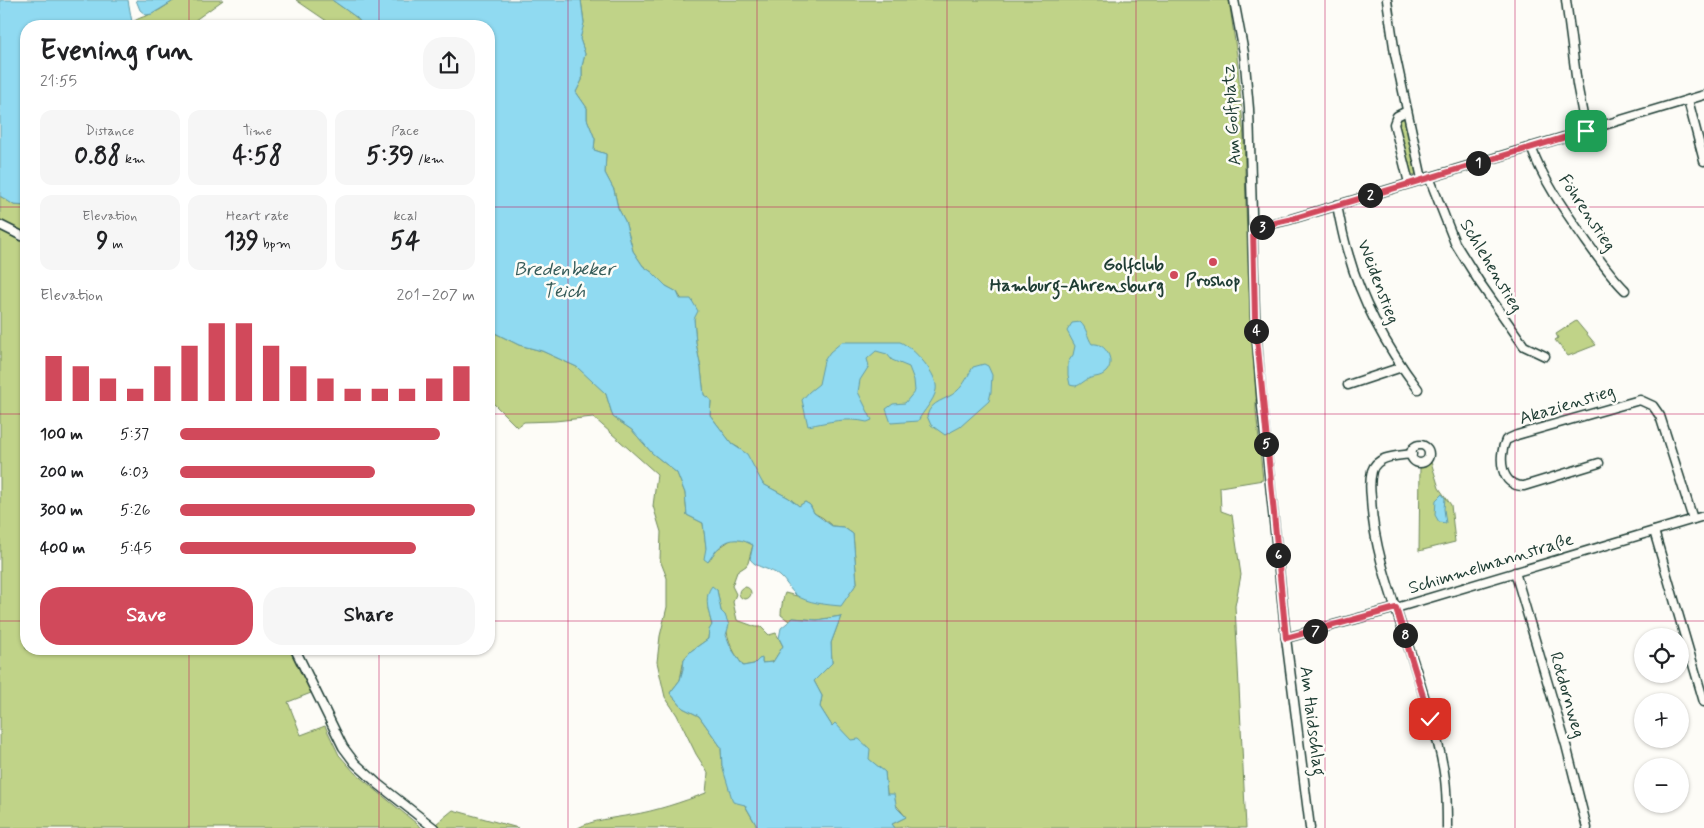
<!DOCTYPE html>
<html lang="en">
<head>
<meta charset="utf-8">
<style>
  body { margin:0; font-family:Mynerve,sans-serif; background:#f6f6f6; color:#202124; height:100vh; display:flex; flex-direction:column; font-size:19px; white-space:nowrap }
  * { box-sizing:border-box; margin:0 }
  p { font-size:16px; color:#757577 }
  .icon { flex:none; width:28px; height:28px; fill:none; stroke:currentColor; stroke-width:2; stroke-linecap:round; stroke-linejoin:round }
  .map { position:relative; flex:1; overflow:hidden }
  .side { position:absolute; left:20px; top:20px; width:475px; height:635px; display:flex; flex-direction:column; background:#fff; border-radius:20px; box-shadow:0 1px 4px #0004 }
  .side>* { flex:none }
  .tools { position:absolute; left:1634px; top:628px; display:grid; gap:10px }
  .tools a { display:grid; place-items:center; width:55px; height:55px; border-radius:50%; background:#fff; box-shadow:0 1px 4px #0004; font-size:25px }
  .pin { position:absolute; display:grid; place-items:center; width:42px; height:42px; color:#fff; margin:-21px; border-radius:10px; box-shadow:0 2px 8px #0006 }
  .km { position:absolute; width:25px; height:25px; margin:-12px; border-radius:50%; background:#222; color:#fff; font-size:14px; line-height:25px; text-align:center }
  .round { display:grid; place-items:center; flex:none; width:52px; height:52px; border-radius:20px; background:#f6f6f6 }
  .head { display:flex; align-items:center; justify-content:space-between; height:85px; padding:0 20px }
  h1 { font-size:28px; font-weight:700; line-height:38px }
  .figures { display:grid; grid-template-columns:repeat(3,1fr); gap:8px; height:85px; padding:5px 20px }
  .figures div { display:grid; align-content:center; border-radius:12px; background:#f6f6f6; text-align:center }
  .figures b { font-size:25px; font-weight:700 }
  .figures small { font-size:14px; font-weight:400 }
  .figures p { font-size:14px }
  .chart { height:140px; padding:10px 20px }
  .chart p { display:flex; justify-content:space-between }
  .chart svg { width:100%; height:90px; margin-top:5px; stroke:#d1495b; stroke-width:6 }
  .action { display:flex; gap:10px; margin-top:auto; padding:10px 20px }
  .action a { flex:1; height:58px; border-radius:20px; background:#d1495b; color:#fff; font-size:20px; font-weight:700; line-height:58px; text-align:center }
  .action a+a { background:#f6f6f6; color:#202124 }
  ul { padding:0 20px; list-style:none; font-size:16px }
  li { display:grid; grid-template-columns:80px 60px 1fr; align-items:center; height:38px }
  li i { height:12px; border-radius:6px; background:#d1495b }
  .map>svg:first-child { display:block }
</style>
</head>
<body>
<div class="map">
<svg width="1704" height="828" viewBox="0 0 1704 828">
  <rect width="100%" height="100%" fill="#fdfcf7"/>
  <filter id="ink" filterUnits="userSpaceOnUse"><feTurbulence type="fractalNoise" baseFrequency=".02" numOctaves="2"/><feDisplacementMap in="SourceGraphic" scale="10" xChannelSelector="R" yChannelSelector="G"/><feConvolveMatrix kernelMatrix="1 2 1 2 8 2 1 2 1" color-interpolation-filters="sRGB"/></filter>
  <g filter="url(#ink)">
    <g fill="#c0d388" stroke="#70885e">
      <path d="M175,0H223L187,26H129C135,18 145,17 153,13C161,10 168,4 175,0Z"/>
      <polygon points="296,0 332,0 356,17 364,26 334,26"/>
      <path d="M581,0H1229L1237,56L1244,138L1248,271L1257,399H1256V411L1263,480L1220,487L1221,511L1232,515L1241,575L1235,606L1246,828H909L907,827L895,828L892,824L906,817L887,794L885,772L868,759L835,724L832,726L820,707L822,696L814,681L832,663L831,643L841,616L817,620L793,618L789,621L781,615C781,610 783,597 785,593L797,596L849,594L857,583L853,534L843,527L832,526L823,518L814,513L810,505L805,502L799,506L789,498L763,484L739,448L732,444L710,415L711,401L704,396L701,369L696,343L694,319L677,292L666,286L653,273L643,266L633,251L625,221L618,208L614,190L605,173L606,154L594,150L595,139L587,119V108L576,92L582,80V66L585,54L580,39L584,22Z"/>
      <polygon points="1404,116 1417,173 1414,175 1409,173 1397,124 1397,118"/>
      <polygon points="0,196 14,205 26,206 26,649 289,649 311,693 288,702 301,735 325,726 339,755 355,773 422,828 0,828"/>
      <polygon points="1576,321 1596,345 1568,356 1555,340 1558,338 1556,334"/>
      <path d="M489,330L519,345L542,351L577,367L593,381L606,394L613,417L632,430L652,453L677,473L685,493L687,515L703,523L708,562L716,550L732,539L743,540L753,545L748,563L746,566L737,572L732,586L736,594L733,602L737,620L756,627H761L769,635L776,633L783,646L773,662L762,663V659H759L754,664L743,666C730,647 726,637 725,615L721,611L717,590L708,608L712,626L709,630L708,639L691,651L684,659L680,680L670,693L683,708L699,716L721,747L722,766L758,828H578C592,820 614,818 631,815C656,811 682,802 706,793L708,773L696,754L677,715L665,697L657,662L660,636L667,607V578L660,560L661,532L653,506L657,474L593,417L555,421L524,422L517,427L489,399Z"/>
      <polygon points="1431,462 1439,488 1451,505 1455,542 1419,551 1420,467"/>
      <circle cx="745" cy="593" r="6"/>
      <polygon points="453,810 518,828 431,828"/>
    </g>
    <g fill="#90daf1" stroke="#639ba5">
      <polygon points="0,0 128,0 132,22 129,26 26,26 26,206 14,205 0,196"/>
      <polygon points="136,0 175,0 152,14 146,15 140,10"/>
      <path d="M332,0H581L584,23L580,39L585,54L582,66V80L576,92L587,108V119L595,139L594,150L606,154L605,173L614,190L618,208L625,221L633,251L643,266L653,273L666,286L677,292L680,299H691L698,311L694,319L696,343L701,369L704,395L711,400L710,415L732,444L747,454L763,484L789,498L799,506L805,502L810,505L814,513L832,526L843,527L853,534L857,583L841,606C829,605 806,603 796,595C790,590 786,581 780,576C771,568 757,569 750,559L753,545C731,533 720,543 708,562L704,559L706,548L703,523L687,515L685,493L677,473L652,453L632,430L613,417L606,394L592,381L577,367L542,351L519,345L489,330V26H364L356,17Z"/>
      <path d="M1080,322C1087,328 1087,337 1092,344C1106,342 1116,362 1106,372C1100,378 1094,376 1088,379C1080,383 1079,388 1070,385L1068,375V362L1073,355L1075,346L1067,331L1072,323Z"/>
      <path d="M842,342H900C913,347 939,375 936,390C934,401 923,411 918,421L891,423L886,409L893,404L905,403L915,391L914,380L909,367L892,360L887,354L876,351L867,359L869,366L860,380L858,392L872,420L867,422C846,417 829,422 808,426L802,400L809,392L819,384L824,361L830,352Z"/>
      <path d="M984,364L988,366L992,375L991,392L989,401L960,427L945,435L931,425L927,416C931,400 946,401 957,391C965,384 968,375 973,367Z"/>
      <polygon points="1442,494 1445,498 1444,509 1446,523 1439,522 1435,515 1436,500"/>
      <path d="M712,586L717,590L721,611L725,615L729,625L726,635L731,648L743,666L754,664L759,659L762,658V663L773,662L783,646L779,638L781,628L793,618L817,620L841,616L831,643L832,663L814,681L822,696L820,707L832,726L835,723L851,740L859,739L870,749L869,759L885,772L887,794H894L897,808L906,817L892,824L895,828H758L745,805L733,802L722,766L721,747L699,716L683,708L670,693L680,680L683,669L684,659L691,651L708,639L709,630L712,625C709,613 703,597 712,586Z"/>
    </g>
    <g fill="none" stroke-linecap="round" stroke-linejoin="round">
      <defs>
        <g id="minor">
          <polyline points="1234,0 1244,53 1249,109 1255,317 1262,406 1286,638 1310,828"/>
          <polyline points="1387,0 1395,54 1422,179"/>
          <polyline points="1566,0 1577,84 1586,131"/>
          <polyline points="1688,100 1704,161"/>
          <polyline points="1407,111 1397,116 1394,124 1409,183"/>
          <path d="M1531,147C1544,182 1565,211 1586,241C1599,259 1610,275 1625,290"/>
          <polyline points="1429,177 1455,243 1480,283 1524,346 1545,356"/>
          <path d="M1337,205C1340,221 1343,237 1348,253C1362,303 1387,348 1418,389"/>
          <polyline points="0,225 26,238"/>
          <polyline points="1253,228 1288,220 1704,95"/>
          <polyline points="1348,385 1402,367"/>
          <circle cx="1420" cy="454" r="9"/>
          <path d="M1412,454C1399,456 1377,455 1372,471C1370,479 1370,489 1371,497C1373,559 1403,624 1420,683C1429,714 1441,747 1445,779C1447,795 1447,812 1447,828"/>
          <path d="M1599,463L1524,486C1500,487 1498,456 1506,440L1517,435L1636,401L1640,400L1653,406L1660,416L1693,519"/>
          <polyline points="1654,531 1704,702"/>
          <polyline points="1515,572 1566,745 1587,828"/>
          <polyline points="1286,638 1396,608 1704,516"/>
          <polyline points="295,649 343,747 355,763 378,784 434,828"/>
        </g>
      </defs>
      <use href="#minor" stroke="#1f3d34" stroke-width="11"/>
      <use href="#minor" stroke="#fdfcf7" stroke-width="8"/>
    </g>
  </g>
  <g fill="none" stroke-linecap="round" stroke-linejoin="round" filter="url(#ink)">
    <defs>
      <polyline id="route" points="1430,719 1396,608 1286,638 1255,317 1253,228 1288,220 1586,131"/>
    </defs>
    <use href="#route" stroke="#fff" stroke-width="10"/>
    <use href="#route" stroke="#d1495b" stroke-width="6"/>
  </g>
  <path fill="none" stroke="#c2185b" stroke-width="1" stroke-opacity="0.55" d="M189,0V26M379,0V26M568,0V828M757,0V828M947,0V828M1136,0V828M1325,0V828M1515,0V828M0,207H26M489,207H1704M0,414H26M489,414H1704M0,621H26M489,621H1704M189,649V828M379,649V828"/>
  <g fill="#d1495b" stroke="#fdfcf7" stroke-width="2">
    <circle cx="1213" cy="262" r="5"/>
    <circle cx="1174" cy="275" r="5"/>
  </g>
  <g text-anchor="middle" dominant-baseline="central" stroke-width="5" stroke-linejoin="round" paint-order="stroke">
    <g font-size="18" fill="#1f3d34" stroke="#fdfcf7">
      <text transform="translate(1232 115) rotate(-94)">Am Golfplatz</text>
      <text transform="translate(1587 213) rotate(56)">Föhrenstieg</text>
      <text transform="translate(1491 266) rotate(59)">Schlehenstieg</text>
      <text transform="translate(1378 282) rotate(69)">Weidenstieg</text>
      <text transform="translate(1567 405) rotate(-17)">Akazienstieg</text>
      <text transform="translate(1491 564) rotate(-17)">Schimmelmannstraße</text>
      <text transform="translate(1567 695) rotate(74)">Rotdornweg</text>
      <text transform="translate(1312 721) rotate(83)">Am Haidschlag</text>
    </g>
    <g font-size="18" font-weight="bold" fill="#1f3d34" stroke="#fdfcf7" text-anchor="end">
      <text x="1164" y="265">Golfclub<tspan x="1164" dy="21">Hamburg-Ahrensburg</tspan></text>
      <text x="1213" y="281" text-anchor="middle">Proshop</text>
    </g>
    <g font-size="19" font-style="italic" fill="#365c5a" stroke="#fdfcf7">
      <text x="564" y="269">Bredenbeker<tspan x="564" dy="22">Teich</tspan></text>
    </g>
  </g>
</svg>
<div class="tools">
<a><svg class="icon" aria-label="locate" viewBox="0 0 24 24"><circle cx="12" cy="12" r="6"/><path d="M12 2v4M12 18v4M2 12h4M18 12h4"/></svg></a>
<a>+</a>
<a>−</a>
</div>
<div class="pin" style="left:1586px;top:131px;background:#1e9e55"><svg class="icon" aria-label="arrive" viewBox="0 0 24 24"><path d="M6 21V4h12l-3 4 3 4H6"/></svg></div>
<div class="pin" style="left:1430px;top:719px;background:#d93025"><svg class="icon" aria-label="check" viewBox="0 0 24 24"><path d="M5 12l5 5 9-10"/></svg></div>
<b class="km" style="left:1478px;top:163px">1</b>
<b class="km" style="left:1370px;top:195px">2</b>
<b class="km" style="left:1262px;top:227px">3</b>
<b class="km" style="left:1256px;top:331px">4</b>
<b class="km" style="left:1266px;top:444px">5</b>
<b class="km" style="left:1278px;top:555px">6</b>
<b class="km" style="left:1315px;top:631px">7</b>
<b class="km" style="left:1405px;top:635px">8</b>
<section class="side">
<div class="head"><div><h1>Evening run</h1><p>21:55</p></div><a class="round"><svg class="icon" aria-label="share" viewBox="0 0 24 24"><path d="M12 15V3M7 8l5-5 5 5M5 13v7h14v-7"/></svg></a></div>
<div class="figures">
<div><p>Distance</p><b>0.88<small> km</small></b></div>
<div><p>Time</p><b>4:58</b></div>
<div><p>Pace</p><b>5:39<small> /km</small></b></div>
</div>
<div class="figures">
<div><p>Elevation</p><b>9<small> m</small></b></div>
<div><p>Heart rate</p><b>139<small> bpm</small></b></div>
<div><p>kcal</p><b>54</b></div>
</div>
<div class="chart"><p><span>Elevation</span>201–207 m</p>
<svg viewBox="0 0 160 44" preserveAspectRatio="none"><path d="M5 44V22M15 44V27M25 44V33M35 44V38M45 44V27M55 44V17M65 44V6M75 44V6M85 44V17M95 44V27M105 44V33M115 44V38M125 44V38M135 44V38M145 44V33M155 44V27"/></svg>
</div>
<ul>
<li><b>100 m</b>5:37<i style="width:88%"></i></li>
<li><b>200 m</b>6:03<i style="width:66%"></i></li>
<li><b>300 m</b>5:26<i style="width:100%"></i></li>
<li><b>400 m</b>5:45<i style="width:80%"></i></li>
</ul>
<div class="action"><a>Save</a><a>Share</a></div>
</section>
</div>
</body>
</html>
